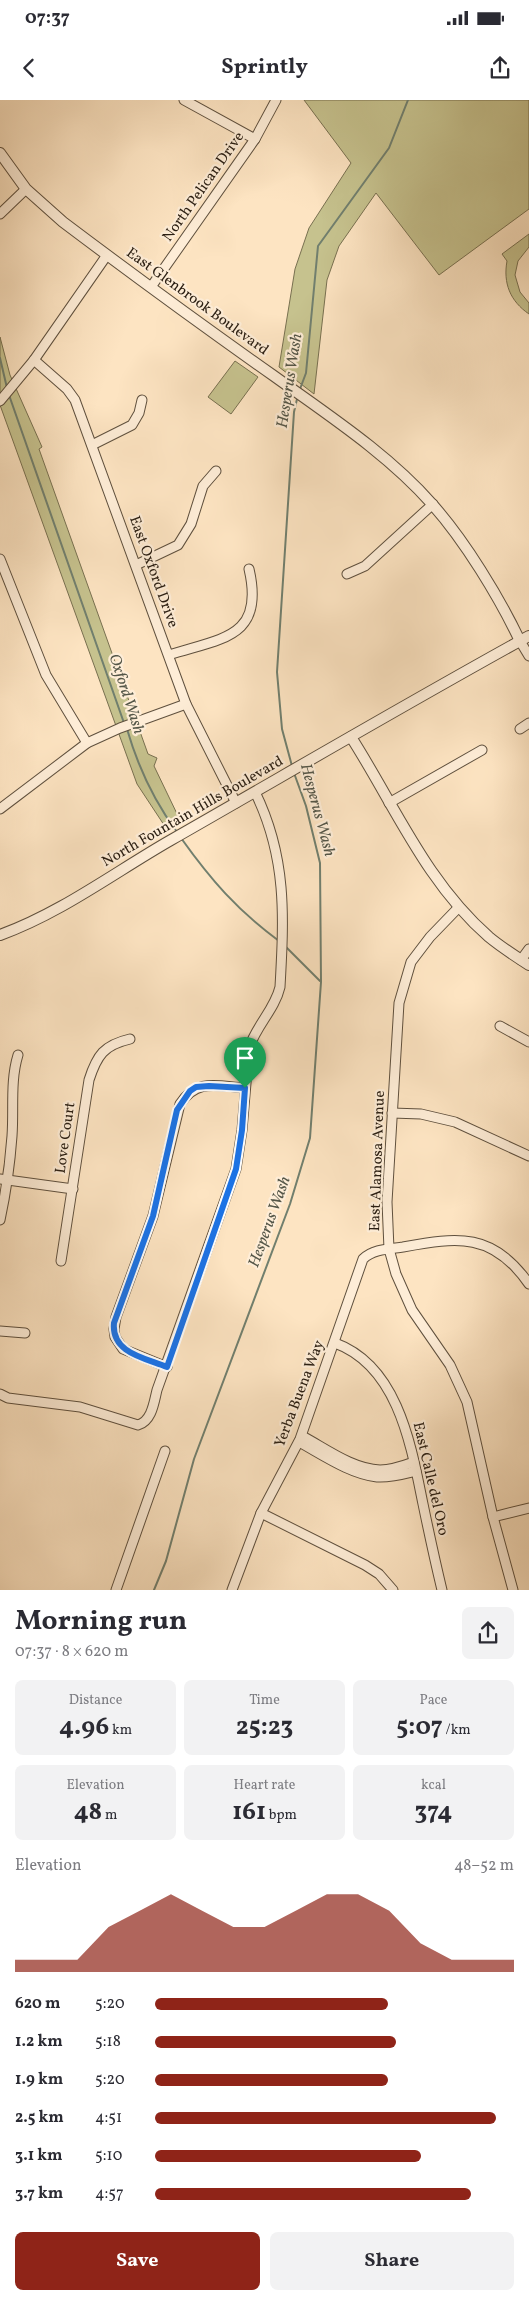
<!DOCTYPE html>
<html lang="en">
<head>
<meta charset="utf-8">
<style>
  body { margin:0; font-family:Vollkorn,serif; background:#f2f2f3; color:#2b2b33; height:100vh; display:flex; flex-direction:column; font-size:19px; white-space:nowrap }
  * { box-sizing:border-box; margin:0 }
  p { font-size:16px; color:#7c7c81 }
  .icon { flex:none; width:28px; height:28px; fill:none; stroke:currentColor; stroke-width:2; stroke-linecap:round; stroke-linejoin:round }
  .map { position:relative; height:1490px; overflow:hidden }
  .sheet { display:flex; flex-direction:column; background:#fff; flex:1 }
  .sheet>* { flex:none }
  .pin { position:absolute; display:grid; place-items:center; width:42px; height:42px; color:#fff; margin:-51px -21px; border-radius:50% 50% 50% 0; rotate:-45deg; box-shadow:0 0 5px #0007 }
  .pin .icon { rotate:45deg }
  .round { display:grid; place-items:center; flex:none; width:52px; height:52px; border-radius:8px; background:#f2f2f3 }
  .summary { display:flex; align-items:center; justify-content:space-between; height:85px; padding:0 15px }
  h1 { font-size:28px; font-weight:700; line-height:38px }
  .metrics { display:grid; grid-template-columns:repeat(3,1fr); gap:8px; height:85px; padding:5px 15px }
  .metrics div { display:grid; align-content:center; border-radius:8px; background:#f2f2f3; text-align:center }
  .metrics b { font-size:25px; font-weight:700 }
  .metrics small { font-size:14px; font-weight:400 }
  .metrics p { font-size:14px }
  .chart { height:140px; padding:10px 15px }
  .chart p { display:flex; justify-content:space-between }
  .chart svg { width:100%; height:90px; margin-top:5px; fill:#8f2418; opacity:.7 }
  .action { display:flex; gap:10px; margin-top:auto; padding:10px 15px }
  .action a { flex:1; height:58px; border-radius:8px; background:#8f2418; color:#fff; font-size:20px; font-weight:700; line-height:58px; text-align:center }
  .action a+a { background:#f2f2f3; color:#2b2b33 }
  ul { padding:0 15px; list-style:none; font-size:16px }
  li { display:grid; grid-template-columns:80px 60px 1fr; align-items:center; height:38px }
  li i { height:12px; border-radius:6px; background:#8f2418 }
  .status { display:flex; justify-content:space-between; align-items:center; height:35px; padding:0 25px; background:#fff; direction:ltr }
  .status svg { height:14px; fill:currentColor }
  header { display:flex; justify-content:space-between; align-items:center; height:65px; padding:0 15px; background:#fff; font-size:22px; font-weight:700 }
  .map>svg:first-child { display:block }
</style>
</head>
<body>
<div class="status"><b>07:37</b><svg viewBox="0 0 49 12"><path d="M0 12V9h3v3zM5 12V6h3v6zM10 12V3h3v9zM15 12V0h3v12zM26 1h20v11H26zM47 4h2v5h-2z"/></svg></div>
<header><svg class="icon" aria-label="back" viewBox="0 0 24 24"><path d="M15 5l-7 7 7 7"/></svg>Sprintly<svg class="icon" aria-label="share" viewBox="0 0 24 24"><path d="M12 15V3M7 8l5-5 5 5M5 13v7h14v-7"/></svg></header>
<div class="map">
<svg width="529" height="1490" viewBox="0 0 529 1490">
  <rect width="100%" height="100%" fill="#fde4c2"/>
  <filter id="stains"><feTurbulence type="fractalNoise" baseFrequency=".004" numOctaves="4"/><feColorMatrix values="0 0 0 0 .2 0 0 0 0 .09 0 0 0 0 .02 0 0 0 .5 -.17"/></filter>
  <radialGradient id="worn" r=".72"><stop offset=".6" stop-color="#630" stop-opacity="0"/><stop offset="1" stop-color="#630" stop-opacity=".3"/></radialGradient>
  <g fill="#c6c28e" stroke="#787050">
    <polygon points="304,0 529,0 529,109 439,175 376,93 339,146 327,180 314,294 279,267 295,169 309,128 351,63"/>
    <path d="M529,134V147L518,161L515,175L520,192L529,203V214C510,201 503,183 507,161L502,154Z"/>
    <polygon points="0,237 10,275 42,347 39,349 148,654 157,658 154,666 180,720 166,728 137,684 0,305"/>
    <polygon points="235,261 258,277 231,314 208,297"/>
  </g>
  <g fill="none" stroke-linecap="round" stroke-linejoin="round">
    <g stroke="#717f6e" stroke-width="2">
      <polyline points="0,258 7,288"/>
      <polyline points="300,289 306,273 318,146 389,48 408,0"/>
      <polyline points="9,295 124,623"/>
      <path d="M127,629C138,667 154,701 177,732"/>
      <polyline points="292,666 282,629 277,572 294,312 297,299"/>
      <path d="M181,738C211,780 237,810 279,841"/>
      <polyline points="284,845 320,881"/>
      <polyline points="154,1490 166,1461 194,1359 290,1104 310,1038 321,882 320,763 306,706 294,673"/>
    </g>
    <defs>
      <g id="minor">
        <polyline points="184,0 255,39"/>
        <polyline points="0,114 26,89"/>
        <polyline points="151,187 255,39 276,0"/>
        <polyline points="34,260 67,289 75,300 186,604 236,703"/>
        <polyline points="0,301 34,260 107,155"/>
        <polyline points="92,345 132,325 139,313 142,300"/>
        <polyline points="0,459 46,575 87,643"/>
        <polyline points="136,465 178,445 191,424 203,386 216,371"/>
        <polyline points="347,474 365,466 433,404"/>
        <polyline points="520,541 529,556"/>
        <path d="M169,555C222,538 265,538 249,469"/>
        <polyline points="520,629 529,623"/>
        <polyline points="389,703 482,650"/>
        <polyline points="0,709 87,643 120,628 186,604"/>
        <polyline points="459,807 430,837 411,862 399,903 387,1102 389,1149 396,1174 412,1210 450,1265 467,1302 493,1417 513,1490"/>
        <polyline points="521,860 529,849"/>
        <polyline points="500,926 529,942"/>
        <polyline points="392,1013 421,1014 455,1022 529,1056"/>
        <polyline points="0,1079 73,1089"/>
        <path d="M0,1120C6,1092 10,1064 12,1036C14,1009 10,981 18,955"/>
        <path d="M61,1161L89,980C97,955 104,945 130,939"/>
        <polyline points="0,1231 25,1233"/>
        <path d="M335,1243C398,1266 411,1345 423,1404C429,1433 435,1461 442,1490"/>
        <path d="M167,1267L123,1249L115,1237L114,1229L116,1217L153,1116L180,1004C197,978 217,986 245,988"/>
        <path d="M0,1294L8,1298L80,1307L138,1325C152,1321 154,1302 157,1290L236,1069L242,1030L249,948C256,926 275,909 280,887C284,816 287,757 255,692"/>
        <path d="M302,1336C325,1348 352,1369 380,1370C391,1370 403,1366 414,1362"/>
        <path d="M299,1342C323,1355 350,1374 377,1377C390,1378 404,1374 416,1371"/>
        <polyline points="261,1413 365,1465 379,1474 393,1490"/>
        <polyline points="493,1417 529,1408"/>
        <polyline points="116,1490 165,1351"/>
        <path d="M232,1490L261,1413L300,1339L363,1159C373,1149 389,1149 403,1147C458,1137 493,1132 529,1184"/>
      </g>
      <g id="tertiary">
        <path d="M0,53L26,89L63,122C132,174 203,226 274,276C328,315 388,354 432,404C465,441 499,497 520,541"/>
        <path d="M351,637C395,706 426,782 489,837C501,847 515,856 529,865"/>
        <path d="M0,835C61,813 115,772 171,740C290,672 409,602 529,536"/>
      </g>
    </defs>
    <use href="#minor" stroke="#5f503e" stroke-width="11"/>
    <use href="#tertiary" stroke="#5f503e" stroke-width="12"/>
    <use href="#minor" stroke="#feedd7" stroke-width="9"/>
    <use href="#tertiary" stroke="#feedd7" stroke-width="10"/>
  </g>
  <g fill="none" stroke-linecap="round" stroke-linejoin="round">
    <defs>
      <path id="route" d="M209,986L245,988L242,1030L236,1069L167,1267C145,1258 111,1253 114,1223L153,1116L177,1010L190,991L196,987Z"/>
    </defs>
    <use href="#route" stroke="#fff" stroke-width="10"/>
    <use href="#route" stroke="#1a73e8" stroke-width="6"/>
  </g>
  <g text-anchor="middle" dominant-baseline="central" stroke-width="4.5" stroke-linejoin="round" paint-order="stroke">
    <g font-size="15" fill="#2a1e12" stroke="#feedd7">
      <text transform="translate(204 87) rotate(-55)">North Pelican Drive</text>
      <text transform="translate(197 202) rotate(36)">East Glenbrook Boulevard</text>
      <text transform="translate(153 472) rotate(70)">East Oxford Drive</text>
      <text transform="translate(193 712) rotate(-30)">North Fountain Hills Boulevard</text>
      <text transform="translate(66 1038) rotate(-82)">Love Court</text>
      <text transform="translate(378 1061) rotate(-88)">East Alamosa Avenue</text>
      <text transform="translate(300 1294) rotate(-69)">Yerba Buena Way</text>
      <text transform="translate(430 1379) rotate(77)">East Calle del Oro</text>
    </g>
    <g font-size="16" font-style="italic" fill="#545648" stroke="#feedd7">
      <text transform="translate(290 281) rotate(-81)">Hesperus Wash</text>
      <text transform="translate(126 594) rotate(72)">Oxford Wash</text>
      <text transform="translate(317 710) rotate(75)">Hesperus Wash</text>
      <text transform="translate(270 1122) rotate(-70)">Hesperus Wash</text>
    </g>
  </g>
  <rect width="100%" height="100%" filter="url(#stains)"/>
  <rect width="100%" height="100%" fill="url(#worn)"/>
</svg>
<div class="pin" style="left:245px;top:988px;background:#1e9e55"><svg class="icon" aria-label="arrive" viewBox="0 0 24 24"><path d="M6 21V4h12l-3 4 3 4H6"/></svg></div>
</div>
<section class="sheet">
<div class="summary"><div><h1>Morning run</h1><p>07:37 · 8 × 620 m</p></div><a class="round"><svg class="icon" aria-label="share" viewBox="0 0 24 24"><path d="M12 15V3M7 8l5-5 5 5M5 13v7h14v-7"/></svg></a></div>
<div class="metrics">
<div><p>Distance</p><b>4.96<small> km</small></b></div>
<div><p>Time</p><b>25:23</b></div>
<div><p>Pace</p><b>5:07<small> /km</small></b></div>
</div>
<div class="metrics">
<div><p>Elevation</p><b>48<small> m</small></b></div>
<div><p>Heart rate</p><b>161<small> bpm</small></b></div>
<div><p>kcal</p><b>374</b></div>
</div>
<div class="chart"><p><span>Elevation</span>48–52 m</p>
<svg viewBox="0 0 160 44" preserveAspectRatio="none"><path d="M0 44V38L10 38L20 38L30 22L40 14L50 6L60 14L70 22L80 22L90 14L100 6L110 6L120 14L130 30L140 38L150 38L160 38V44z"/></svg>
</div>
<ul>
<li><b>620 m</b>5:20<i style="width:65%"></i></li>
<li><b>1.2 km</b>5:18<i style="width:67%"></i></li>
<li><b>1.9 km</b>5:20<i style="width:65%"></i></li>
<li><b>2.5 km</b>4:51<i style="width:95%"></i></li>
<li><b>3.1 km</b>5:10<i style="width:74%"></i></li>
<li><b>3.7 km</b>4:57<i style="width:88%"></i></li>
</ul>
<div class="action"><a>Save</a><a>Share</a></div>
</section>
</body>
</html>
